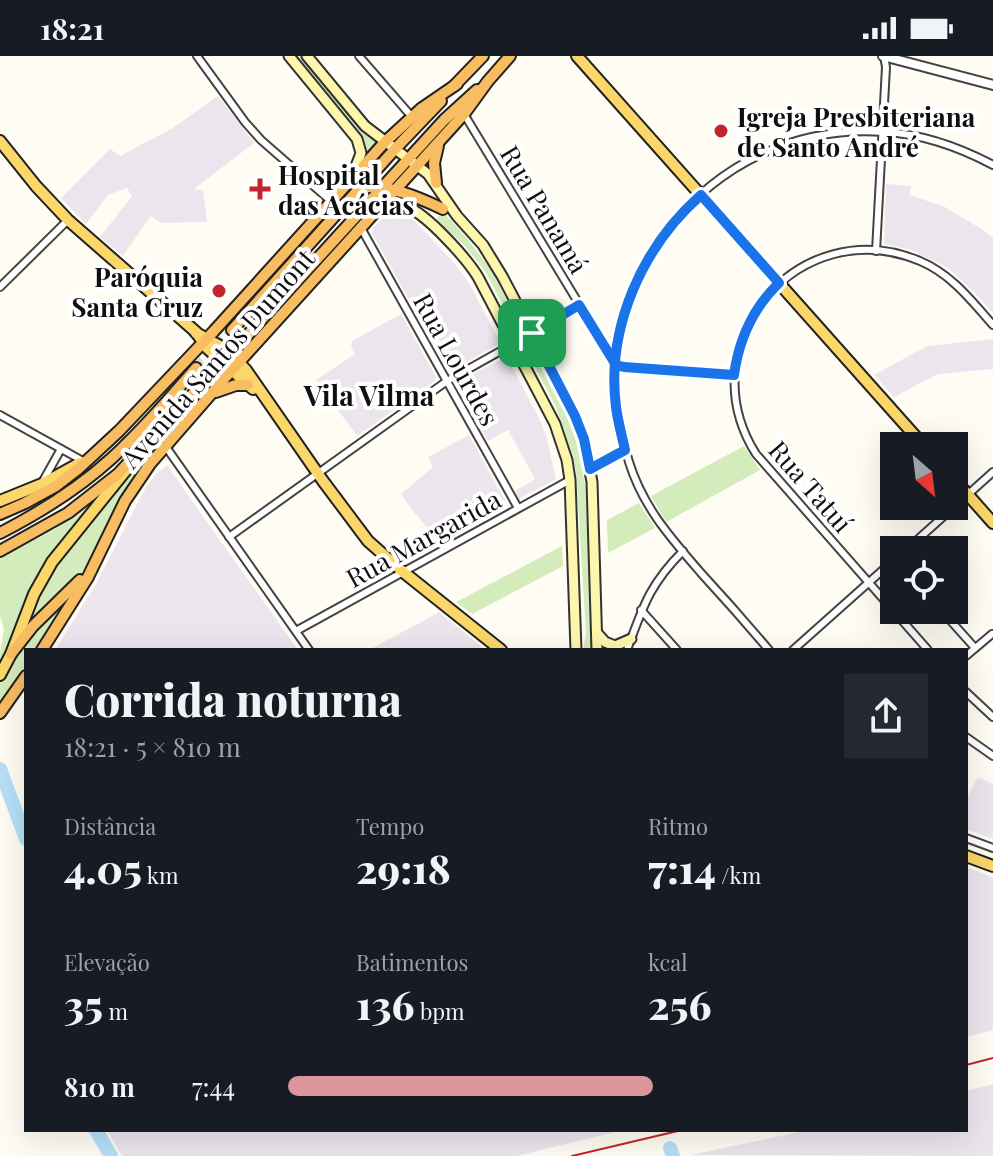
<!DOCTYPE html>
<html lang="pt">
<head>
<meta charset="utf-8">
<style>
  body { margin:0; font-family:"Playfair Display",serif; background:#242831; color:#f1f3f6; height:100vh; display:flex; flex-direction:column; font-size:30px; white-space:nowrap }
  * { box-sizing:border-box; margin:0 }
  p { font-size:26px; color:#9ea1a6 }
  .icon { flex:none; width:44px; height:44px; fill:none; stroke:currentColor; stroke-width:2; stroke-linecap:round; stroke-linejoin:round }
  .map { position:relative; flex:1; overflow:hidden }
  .panel { position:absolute; left:24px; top:592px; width:944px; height:484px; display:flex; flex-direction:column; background:#171b24; border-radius:0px; box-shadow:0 8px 32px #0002 }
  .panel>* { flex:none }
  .needle { width:52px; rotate:152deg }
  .tools { position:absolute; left:880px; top:376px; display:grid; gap:16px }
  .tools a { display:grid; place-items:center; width:88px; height:88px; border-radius:0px; background:#171b24; box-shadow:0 8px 32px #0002; font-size:40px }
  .pin { position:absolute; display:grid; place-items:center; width:68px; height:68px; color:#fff; margin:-34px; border-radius:16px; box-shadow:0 4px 12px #0006 }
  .round { display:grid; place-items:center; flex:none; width:84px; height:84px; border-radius:0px; background:#242831 }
  .summary { display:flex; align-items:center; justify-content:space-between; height:136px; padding:0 40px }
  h1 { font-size:44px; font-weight:800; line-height:60px }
  .metrics { display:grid; grid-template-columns:repeat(3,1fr); gap:12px; height:136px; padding:8px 40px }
  .metrics div { display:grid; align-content:center }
  .metrics b { font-size:40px; font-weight:800 }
  .metrics small { font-size:22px; font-weight:400 }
  .metrics p { font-size:22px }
  ul { padding:0 40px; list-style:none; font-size:26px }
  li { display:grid; grid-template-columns:128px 96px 1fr; align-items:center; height:60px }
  li i { height:20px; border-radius:10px; background:#dc969b }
  .status { display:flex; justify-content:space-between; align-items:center; height:56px; padding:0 40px; background:#171b24; direction:ltr }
  .status svg { height:22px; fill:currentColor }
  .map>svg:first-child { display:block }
</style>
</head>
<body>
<div class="status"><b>18:21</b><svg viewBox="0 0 49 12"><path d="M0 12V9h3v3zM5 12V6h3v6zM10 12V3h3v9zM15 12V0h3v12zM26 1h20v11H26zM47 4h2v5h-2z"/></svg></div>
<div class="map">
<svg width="993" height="1100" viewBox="0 0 993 1100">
  <rect width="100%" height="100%" fill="#fffdf3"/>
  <g fill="#ede5ee">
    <polygon points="218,40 254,87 194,133 203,134 207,166 161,167 151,160 123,200 100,181 132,140 127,132 108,139 86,168 61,142 110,93 120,100 173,72"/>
    <polygon points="886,128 911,130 910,139 945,151 983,174 993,182 993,257 973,235 948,212 911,194 884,188"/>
    <polygon points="401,156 409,159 455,208 469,227 499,284 497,289 449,316 372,177 373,172 380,165 389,159"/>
    <polygon points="401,258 436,321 435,325 357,380 316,324 355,298 351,291 352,285"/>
    <polygon points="993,283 993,313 938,318 894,341 874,319 927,290"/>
    <polygon points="502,303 508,303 538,360 546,379 556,423 519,443 515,435 535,423 508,374 488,385 474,360 489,351 472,318"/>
    <polygon points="469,379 508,450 440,487 414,456 401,438 433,411 428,401"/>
    <polygon points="167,409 209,469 298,594 55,594 96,528 147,429 157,417"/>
    <polygon points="439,556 486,594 369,594 434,559"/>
    <polygon points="978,721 993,728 993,783 966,773 966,743"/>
    <polygon points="966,811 993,821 993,974 966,981"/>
    <polygon points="993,1028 993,1100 690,1099 809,1074 966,1074 966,1035"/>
    <polygon points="107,1074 624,1074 516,1100 122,1100"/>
  </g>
  <g fill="#d4ebbb">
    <path d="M296,0H301C319,24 355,71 379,86L365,101L363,86L359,78Z"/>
    <polygon points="443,158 450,163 469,185 490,212 563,351 575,380 585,428 594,594 583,594 586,578 576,415 573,399 555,349 485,215 464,189 438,165 437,161"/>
    <polygon points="744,390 760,414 666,466 651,440"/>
    <path d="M152,399C144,409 136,419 129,430C110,464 96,503 68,533C58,544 46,552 34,561H31C39,508 114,436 152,399Z"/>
    <polygon points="95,447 27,545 0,608 16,598 25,585 75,532 36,594 26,594 26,610 0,649 0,597 4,573 0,560 0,503 55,473"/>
    <polygon points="639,447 655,472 608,497 607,464"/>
    <polygon points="562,490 563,510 472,558 456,546"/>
  </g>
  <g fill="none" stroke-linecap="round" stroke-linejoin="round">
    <g stroke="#b7dff7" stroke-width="14">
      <polyline points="0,713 26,783"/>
      <polyline points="96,1074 111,1100"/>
      <polyline points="670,1092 673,1100"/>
    </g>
    <g stroke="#dbd9d1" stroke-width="10" stroke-dasharray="10 5" stroke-linecap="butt">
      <polyline points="196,312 232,274"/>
      <polyline points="207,323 243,284"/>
    </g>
    <defs>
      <g id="minor">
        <polyline points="197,0 245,66 261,84 332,146"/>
        <polyline points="359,0 412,61"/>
        <polyline points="464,58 616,309 624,311 734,319"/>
        <polyline points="361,172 518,452"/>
        <polyline points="876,195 886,11 884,0"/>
        <polyline points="0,231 68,164"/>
        <polyline points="532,277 579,249"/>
        <polyline points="0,359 83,405"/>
        <polyline points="166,391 309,594"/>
        <polyline points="590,413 625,394"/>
        <polyline points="43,425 61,393"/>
        <polyline points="229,481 447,325 513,288"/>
        <polyline points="906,494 993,416"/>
        <polyline points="641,554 677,594"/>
        <polyline points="941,554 975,592"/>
        <polyline points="296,575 570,424"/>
        <path d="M627,594C643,551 649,529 683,495"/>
        <path d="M769,594C747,568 724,542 701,517C670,481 643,451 629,406C575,237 705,63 884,76C922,78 959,91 993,109"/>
        <polyline points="793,594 894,504"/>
        <path d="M928,594L756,398C686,287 800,154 920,205C951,218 971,244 993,269"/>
        <polyline points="966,600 992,578"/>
        <polyline points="966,636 993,661"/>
        <polyline points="966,681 993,700"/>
        <polyline points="966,782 993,792"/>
      </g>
      <polyline id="tertiary" points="883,0 993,29"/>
      <g id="secondary">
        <polyline points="289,0 357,83 361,97 353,118"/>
        <polyline points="307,0 365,70 428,118 457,160 483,189 502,220 568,345 584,383 592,426 597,594"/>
        <path d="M376,155C386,152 397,148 407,151C427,158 467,203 478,221L555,368L567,404L570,424L576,594"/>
        <polyline points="597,577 605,586 615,590 631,583"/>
      </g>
      <g id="primary">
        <polyline points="577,0 924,390"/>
        <polyline points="0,85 36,130 68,164 196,276 207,292 253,333"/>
        <polyline points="196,277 227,294 246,314 323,425 368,485 402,515 501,594"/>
        <polyline points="954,423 993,467"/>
        <polyline points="0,445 42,428 80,407"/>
        <polyline points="0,619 11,598 34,538 52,506 127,413"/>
        <polyline points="966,800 993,810"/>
      </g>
      <g id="trunk">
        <polyline points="454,30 483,0"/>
        <polyline points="436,127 434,107 438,90"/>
        <path d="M361,132C386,127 420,142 443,153"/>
        <polyline points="232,274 395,93 441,45"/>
        <polyline points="243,284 444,64 477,34"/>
        <polyline points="216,336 236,329 248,329"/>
        <polyline points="0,458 25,447 56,430 78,413 119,375 214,275 385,86 422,52 457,28"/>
        <path d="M0,477C41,456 78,433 112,402C142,374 169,343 196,312"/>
        <polyline points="0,495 68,457 118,418 207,323"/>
        <polyline points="42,594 88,521 125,445 150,408 231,315 464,58 488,25 510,0"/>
        <polyline points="11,598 33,570 80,524"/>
        <polyline points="0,657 26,620"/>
      </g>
    </defs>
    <use href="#minor" stroke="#434343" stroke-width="10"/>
    <use href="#tertiary" stroke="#434343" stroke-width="12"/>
    <use href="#secondary" stroke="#323232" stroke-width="13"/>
    <use href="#primary" stroke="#212121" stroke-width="14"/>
    <use href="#trunk" stroke="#212121" stroke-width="14"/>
    <use href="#minor" stroke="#fff" stroke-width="6"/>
    <use href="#tertiary" stroke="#fff" stroke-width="8"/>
    <use href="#secondary" stroke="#fff6ae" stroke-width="9"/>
    <use href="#primary" stroke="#fad768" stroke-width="10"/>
    <use href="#trunk" stroke="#f8bc61" stroke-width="10"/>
    <g stroke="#c3252c" stroke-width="2">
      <polyline points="966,1009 993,1002"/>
      <polyline points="572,1100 682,1074"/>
    </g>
  </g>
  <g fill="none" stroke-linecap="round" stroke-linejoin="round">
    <defs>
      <path id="route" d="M532,277L579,249L616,309L624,311L734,319C739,283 752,253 779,227L701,139C642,191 606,272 616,351C618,366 622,380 625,394L590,413L584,383L575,360L532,277"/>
    </defs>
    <use href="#route" stroke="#fff" stroke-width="16"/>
    <use href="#route" stroke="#1a73e8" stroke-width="10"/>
  </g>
  <g fill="#c3252c" stroke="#fff" stroke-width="3">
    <circle cx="721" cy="75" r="8"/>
    <path d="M256 121h8v8h8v8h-8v8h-8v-8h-8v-8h8z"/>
    <circle cx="219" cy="235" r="8"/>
  </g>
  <g text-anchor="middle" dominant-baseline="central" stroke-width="8" stroke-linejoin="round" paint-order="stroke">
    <g font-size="26" font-weight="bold" fill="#101010" stroke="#fff" text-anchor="start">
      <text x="737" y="60">Igreja Presbiteriana<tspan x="737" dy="30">de Santo André</tspan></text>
      <text x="278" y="118">Hospital<tspan x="278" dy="30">das Acácias</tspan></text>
      <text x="203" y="220" text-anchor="end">Paróquia<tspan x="203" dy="30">Santa Cruz</tspan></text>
    </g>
    <g font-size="26" fill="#101010" stroke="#fff">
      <text transform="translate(545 153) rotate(59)">Rua Panamá</text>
      <text transform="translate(217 302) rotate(-49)">Avenida Santos Dumont</text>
      <text transform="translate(457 303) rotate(61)">Rua Lourdes</text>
      <text transform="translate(811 430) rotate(49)">Rua Tatuí</text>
      <text transform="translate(423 482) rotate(-29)">Rua Margarida</text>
    </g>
    <g font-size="28" font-weight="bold" fill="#101010" stroke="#fff">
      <text x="369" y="338">Vila Vilma</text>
    </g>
  </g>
</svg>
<div class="tools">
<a><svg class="needle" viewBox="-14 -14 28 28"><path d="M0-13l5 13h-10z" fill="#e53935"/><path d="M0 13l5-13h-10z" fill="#9ea1a6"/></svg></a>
<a><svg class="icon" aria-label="locate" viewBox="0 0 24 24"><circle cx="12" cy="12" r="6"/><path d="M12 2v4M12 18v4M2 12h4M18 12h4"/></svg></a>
</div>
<div class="pin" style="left:532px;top:277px;background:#1e9e55"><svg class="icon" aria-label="arrive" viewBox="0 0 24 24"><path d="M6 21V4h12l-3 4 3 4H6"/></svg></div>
<section class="panel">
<div class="summary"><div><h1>Corrida noturna</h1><p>18:21 · 5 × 810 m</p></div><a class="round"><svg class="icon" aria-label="share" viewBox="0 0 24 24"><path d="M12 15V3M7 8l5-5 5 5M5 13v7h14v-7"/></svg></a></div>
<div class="metrics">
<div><p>Distância</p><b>4.05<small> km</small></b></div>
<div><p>Tempo</p><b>29:18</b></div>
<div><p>Ritmo</p><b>7:14<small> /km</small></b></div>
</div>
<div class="metrics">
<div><p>Elevação</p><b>35<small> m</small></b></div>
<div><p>Batimentos</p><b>136<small> bpm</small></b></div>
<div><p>kcal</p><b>256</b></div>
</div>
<ul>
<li><b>810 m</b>7:44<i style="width:57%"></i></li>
</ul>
</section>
</div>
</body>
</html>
